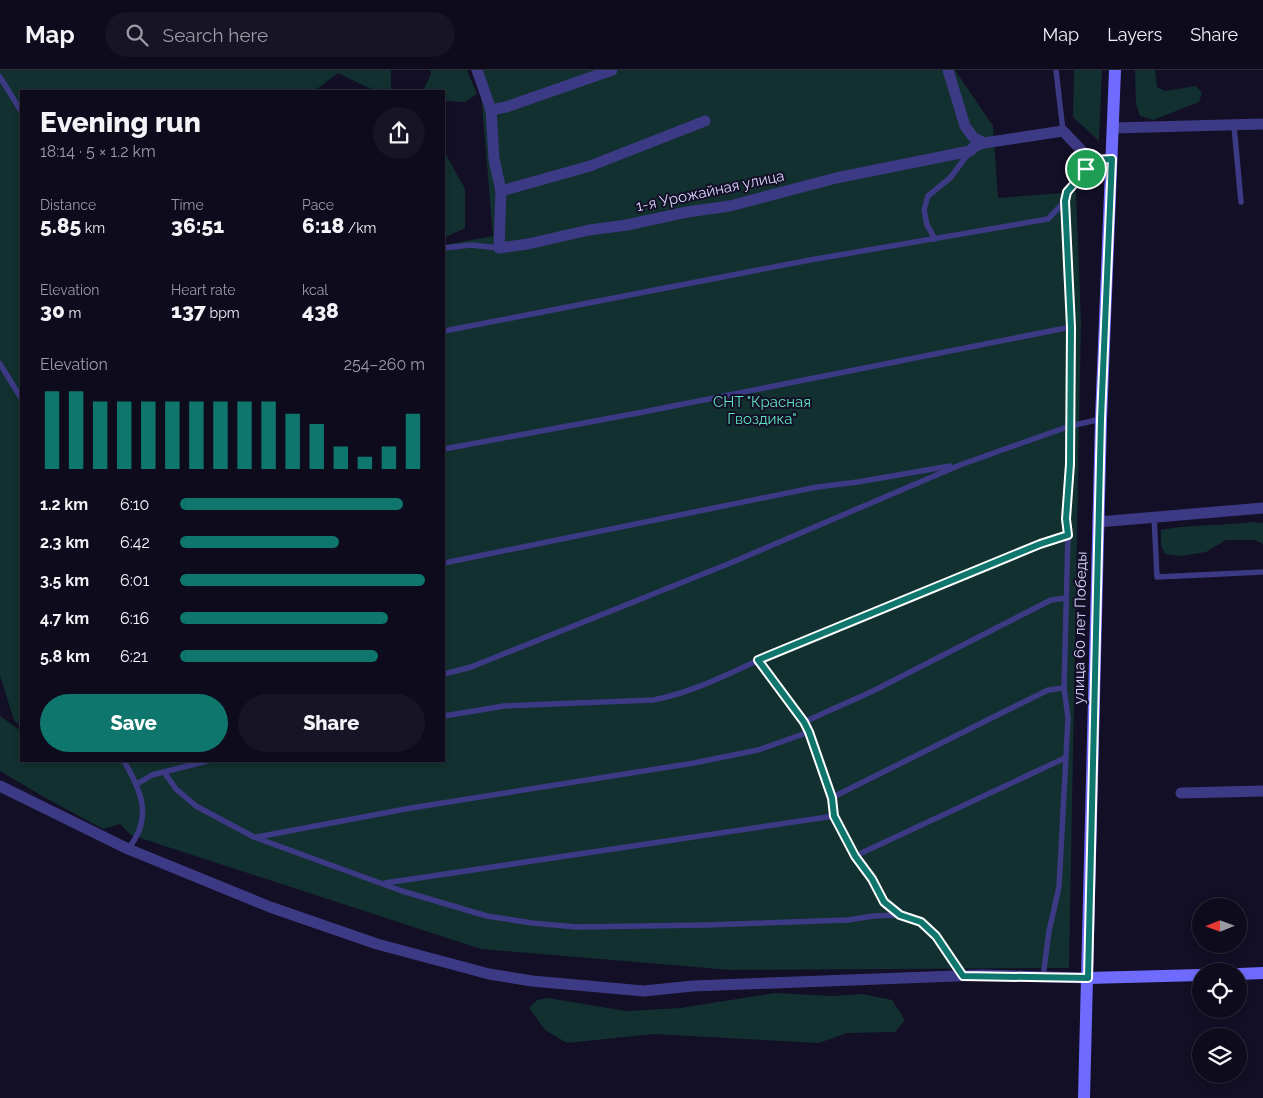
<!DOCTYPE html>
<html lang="en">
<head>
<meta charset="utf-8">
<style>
  body { margin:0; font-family:Raleway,sans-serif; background:#171425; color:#f1f3f6; height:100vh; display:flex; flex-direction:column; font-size:19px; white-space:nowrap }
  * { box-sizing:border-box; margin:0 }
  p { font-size:16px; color:#9b9ba3 }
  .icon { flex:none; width:28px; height:28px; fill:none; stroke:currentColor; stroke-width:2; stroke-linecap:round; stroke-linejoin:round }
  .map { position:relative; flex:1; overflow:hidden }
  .side { position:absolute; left:20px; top:20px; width:425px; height:672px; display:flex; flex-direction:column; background:#0e0b1c; border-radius:0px; box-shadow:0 2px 8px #0003,0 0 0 1px #2e2b3b }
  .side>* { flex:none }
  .needle { width:32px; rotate:269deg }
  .controls { position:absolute; left:1192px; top:828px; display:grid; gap:10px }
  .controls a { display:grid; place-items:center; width:55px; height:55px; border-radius:50%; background:#0e0b1c; box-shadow:0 2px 8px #0003,0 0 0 1px #2e2b3b; font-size:25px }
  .pin { position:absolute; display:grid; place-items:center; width:42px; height:42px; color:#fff; margin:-21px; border:2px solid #fff; border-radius:50%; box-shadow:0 1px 5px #0007 }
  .round { display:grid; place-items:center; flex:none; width:52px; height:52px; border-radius:26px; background:#171425 }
  .headline { display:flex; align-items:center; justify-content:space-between; height:85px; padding:0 20px }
  h1 { font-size:28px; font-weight:800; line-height:38px }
  .stats { display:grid; grid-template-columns:repeat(3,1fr); gap:8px; height:85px; padding:5px 20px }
  .stats div { display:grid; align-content:center }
  .stats b { font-size:21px; font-weight:800 }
  .stats small { font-size:14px; font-weight:400 }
  .stats p { font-size:14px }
  .chart { height:140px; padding:10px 20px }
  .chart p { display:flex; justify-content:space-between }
  .chart svg { width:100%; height:90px; margin-top:5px; stroke:#0f766e; stroke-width:6 }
  .button { display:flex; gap:10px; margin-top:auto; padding:10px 20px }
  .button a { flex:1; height:58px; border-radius:30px; background:#0f766e; color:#fff; font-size:20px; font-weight:800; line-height:58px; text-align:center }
  .button a+a { background:#171425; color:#f1f3f6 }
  ul { padding:0 20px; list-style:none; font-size:16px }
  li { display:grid; grid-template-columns:80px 60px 1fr; align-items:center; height:38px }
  li i { height:12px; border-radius:6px; background:#0f766e }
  header { display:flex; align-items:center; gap:30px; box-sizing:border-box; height:70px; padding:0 25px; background:#0e0b1c; border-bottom:1px solid #2e2b3b }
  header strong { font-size:24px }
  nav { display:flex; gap:28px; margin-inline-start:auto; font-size:18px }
  .search { width:350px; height:45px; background:#171425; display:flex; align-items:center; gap:12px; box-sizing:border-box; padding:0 18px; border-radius:28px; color:#9b9ba3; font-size:19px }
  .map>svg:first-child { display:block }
</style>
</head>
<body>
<header>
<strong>Map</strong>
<div class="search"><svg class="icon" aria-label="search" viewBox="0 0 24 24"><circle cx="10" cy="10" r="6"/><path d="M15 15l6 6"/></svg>Search here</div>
<nav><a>Map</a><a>Layers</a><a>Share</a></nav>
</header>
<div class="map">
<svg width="1263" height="1028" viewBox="0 0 1263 1028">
  <rect width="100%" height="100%" fill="#130f26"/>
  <g fill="#12302f">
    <polygon points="0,0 391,0 391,21 375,21 338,3 317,19 317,21 21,21 21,657 14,650 0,606"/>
    <polygon points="430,0 467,0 477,24 465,32 444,31 444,21 423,21 431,4"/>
    <polygon points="471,0 955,0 993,56 998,128 1076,122 1081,252 1069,898 731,900 481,879 131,765 120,754 103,759 44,727 0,701 0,646 21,661 21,691 444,691 444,175 493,166 481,22"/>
    <polygon points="1074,0 1102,0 1099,71 1073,47"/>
    <polygon points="1135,0 1155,0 1157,17 1165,21 1196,16 1202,23 1199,32 1153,50 1140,46 1136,34"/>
    <polygon points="444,81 465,119 465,158 444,168"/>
    <path d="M1254,452L1263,453V474L1255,470H1226L1206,482L1180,486L1165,484L1161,475V460C1192,454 1223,456 1254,452Z"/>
    <polygon points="775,923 832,926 862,924 892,930 905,950 895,962 847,963 819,973 653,964 567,973 545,960 529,938 537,930 548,928 626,941 680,938"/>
  </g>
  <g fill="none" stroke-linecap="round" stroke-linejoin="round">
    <g stroke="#3d3a85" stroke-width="5.5">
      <polyline points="1056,0 1063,61"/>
      <polyline points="0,7 21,41"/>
      <polyline points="1234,56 1241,132"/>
      <polyline points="935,169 927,155 924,140 928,126 950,108 969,83"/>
      <polyline points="444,178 471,175 499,178"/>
      <polyline points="444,261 810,190 1048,149 1065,131"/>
      <polyline points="0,294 21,328"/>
      <polyline points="444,379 638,343 1071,257"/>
      <polyline points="1154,446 1157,507 1263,502"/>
      <polyline points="444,493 817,417 858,412 950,396"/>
      <polyline points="758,590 804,652 809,662 831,728 834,746 855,786 873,809 884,831 900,845 921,852 935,866 963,906"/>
      <polyline points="444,604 471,597 728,494 960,395 1070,356 1101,349"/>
      <path d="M444,646L504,636L653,630C701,621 745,595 790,576C828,560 868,546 906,530C960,508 1013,483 1068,465"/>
      <polyline points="804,652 873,621 1051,530 1066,528"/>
      <path d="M124,691C142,722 153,748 128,779"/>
      <polyline points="164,702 176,719 196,736 254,767 402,821 487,846 532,853 577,857 706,855 848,850 873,846 900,845"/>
      <polyline points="137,714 152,705 207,691"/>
      <polyline points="831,728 1048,620 1064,618"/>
      <polyline points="257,767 411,738 694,693 758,680 809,662"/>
      <polyline points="855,786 1065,688"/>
      <polyline points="385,813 834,746"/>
      <polyline points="1043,907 1049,861 1059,817 1068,648 1064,618 1068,465 1066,449 1070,394 1071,257 1065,131 1067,122 1095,90"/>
    </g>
    <g stroke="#3d3a85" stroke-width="11">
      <polyline points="477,0 491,40 494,89 501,121 499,178 528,174 589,160 627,155 687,142 730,136 836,108 970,81 975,76 984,73"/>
      <polyline points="948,0 965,56 973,67 984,73 1063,61 1083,82 1095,90 1112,89"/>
      <polyline points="491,40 506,37 612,0"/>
      <polyline points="1113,58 1263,54"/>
      <polyline points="501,121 590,96 705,51"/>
      <polyline points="1098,452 1263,438"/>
      <polyline points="0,716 128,779 270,837 377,874 489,904 532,911 644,921 693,916 982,905 1088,908"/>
      <polyline points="1181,723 1263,721"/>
    </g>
    <g stroke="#6f6bff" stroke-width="12">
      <polyline points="1239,904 1263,903"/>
      <polyline points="1088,908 1201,905"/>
      <polyline points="1084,1028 1101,349 1115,0"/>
    </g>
  </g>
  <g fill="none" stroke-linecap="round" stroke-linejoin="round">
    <defs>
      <polygon id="route" points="1112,89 1101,349 1088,908 963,906 936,866 921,852 900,845 884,832 872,809 855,786 834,746 832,728 809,662 804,652 758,590 1040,474 1068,465 1066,449 1070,394 1071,257 1065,131 1067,122 1095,90"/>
    </defs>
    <use href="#route" stroke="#fff" stroke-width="10"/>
    <use href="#route" stroke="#0f766e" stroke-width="6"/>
  </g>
  <g text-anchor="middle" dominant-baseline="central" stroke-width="4" stroke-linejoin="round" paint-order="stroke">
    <g font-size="15" fill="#d9d4ff" stroke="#130f26">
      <text transform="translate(710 121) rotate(-12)">1-я Урожайная улица</text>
      <text transform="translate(1080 558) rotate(-89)">улица 60 лет Победы</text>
    </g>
    <g font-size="15" fill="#5fe0c0" stroke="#130f26">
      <text x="762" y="332">СНТ "Красная<tspan x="762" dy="17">Гвоздика"</tspan></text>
    </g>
  </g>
</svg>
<div class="controls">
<a><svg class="needle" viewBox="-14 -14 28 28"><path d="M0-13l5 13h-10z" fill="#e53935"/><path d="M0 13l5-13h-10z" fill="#9b9ba3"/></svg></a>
<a><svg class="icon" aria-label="locate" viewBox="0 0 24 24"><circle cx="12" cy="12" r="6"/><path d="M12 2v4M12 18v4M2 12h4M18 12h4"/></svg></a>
<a><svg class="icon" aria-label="layers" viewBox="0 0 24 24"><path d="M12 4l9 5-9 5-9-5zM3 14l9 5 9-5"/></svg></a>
</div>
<div class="pin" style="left:1086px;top:99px;background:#1e9e55"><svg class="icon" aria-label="arrive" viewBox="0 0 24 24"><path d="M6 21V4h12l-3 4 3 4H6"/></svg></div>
<section class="side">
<div class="headline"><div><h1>Evening run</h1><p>18:14 · 5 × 1.2 km</p></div><a class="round"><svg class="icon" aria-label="share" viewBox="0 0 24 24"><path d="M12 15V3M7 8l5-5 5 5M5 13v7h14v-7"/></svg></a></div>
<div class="stats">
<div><p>Distance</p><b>5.85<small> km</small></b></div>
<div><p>Time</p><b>36:51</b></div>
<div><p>Pace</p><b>6:18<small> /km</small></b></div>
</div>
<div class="stats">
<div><p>Elevation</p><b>30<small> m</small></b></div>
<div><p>Heart rate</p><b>137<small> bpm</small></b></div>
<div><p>kcal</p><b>438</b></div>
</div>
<div class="chart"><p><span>Elevation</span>254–260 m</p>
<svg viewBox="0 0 160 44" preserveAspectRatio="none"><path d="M5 44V6M15 44V6M25 44V11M35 44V11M45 44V11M55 44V11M65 44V11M75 44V11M85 44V11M95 44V11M105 44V17M115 44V22M125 44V33M135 44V38M145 44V33M155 44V17"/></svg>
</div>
<ul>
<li><b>1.2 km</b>6:10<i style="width:91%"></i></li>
<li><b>2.3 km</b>6:42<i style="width:65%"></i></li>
<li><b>3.5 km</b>6:01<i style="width:100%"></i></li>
<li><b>4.7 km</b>6:16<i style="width:85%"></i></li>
<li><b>5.8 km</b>6:21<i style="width:81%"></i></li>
</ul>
<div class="button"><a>Save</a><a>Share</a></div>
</section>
</div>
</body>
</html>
